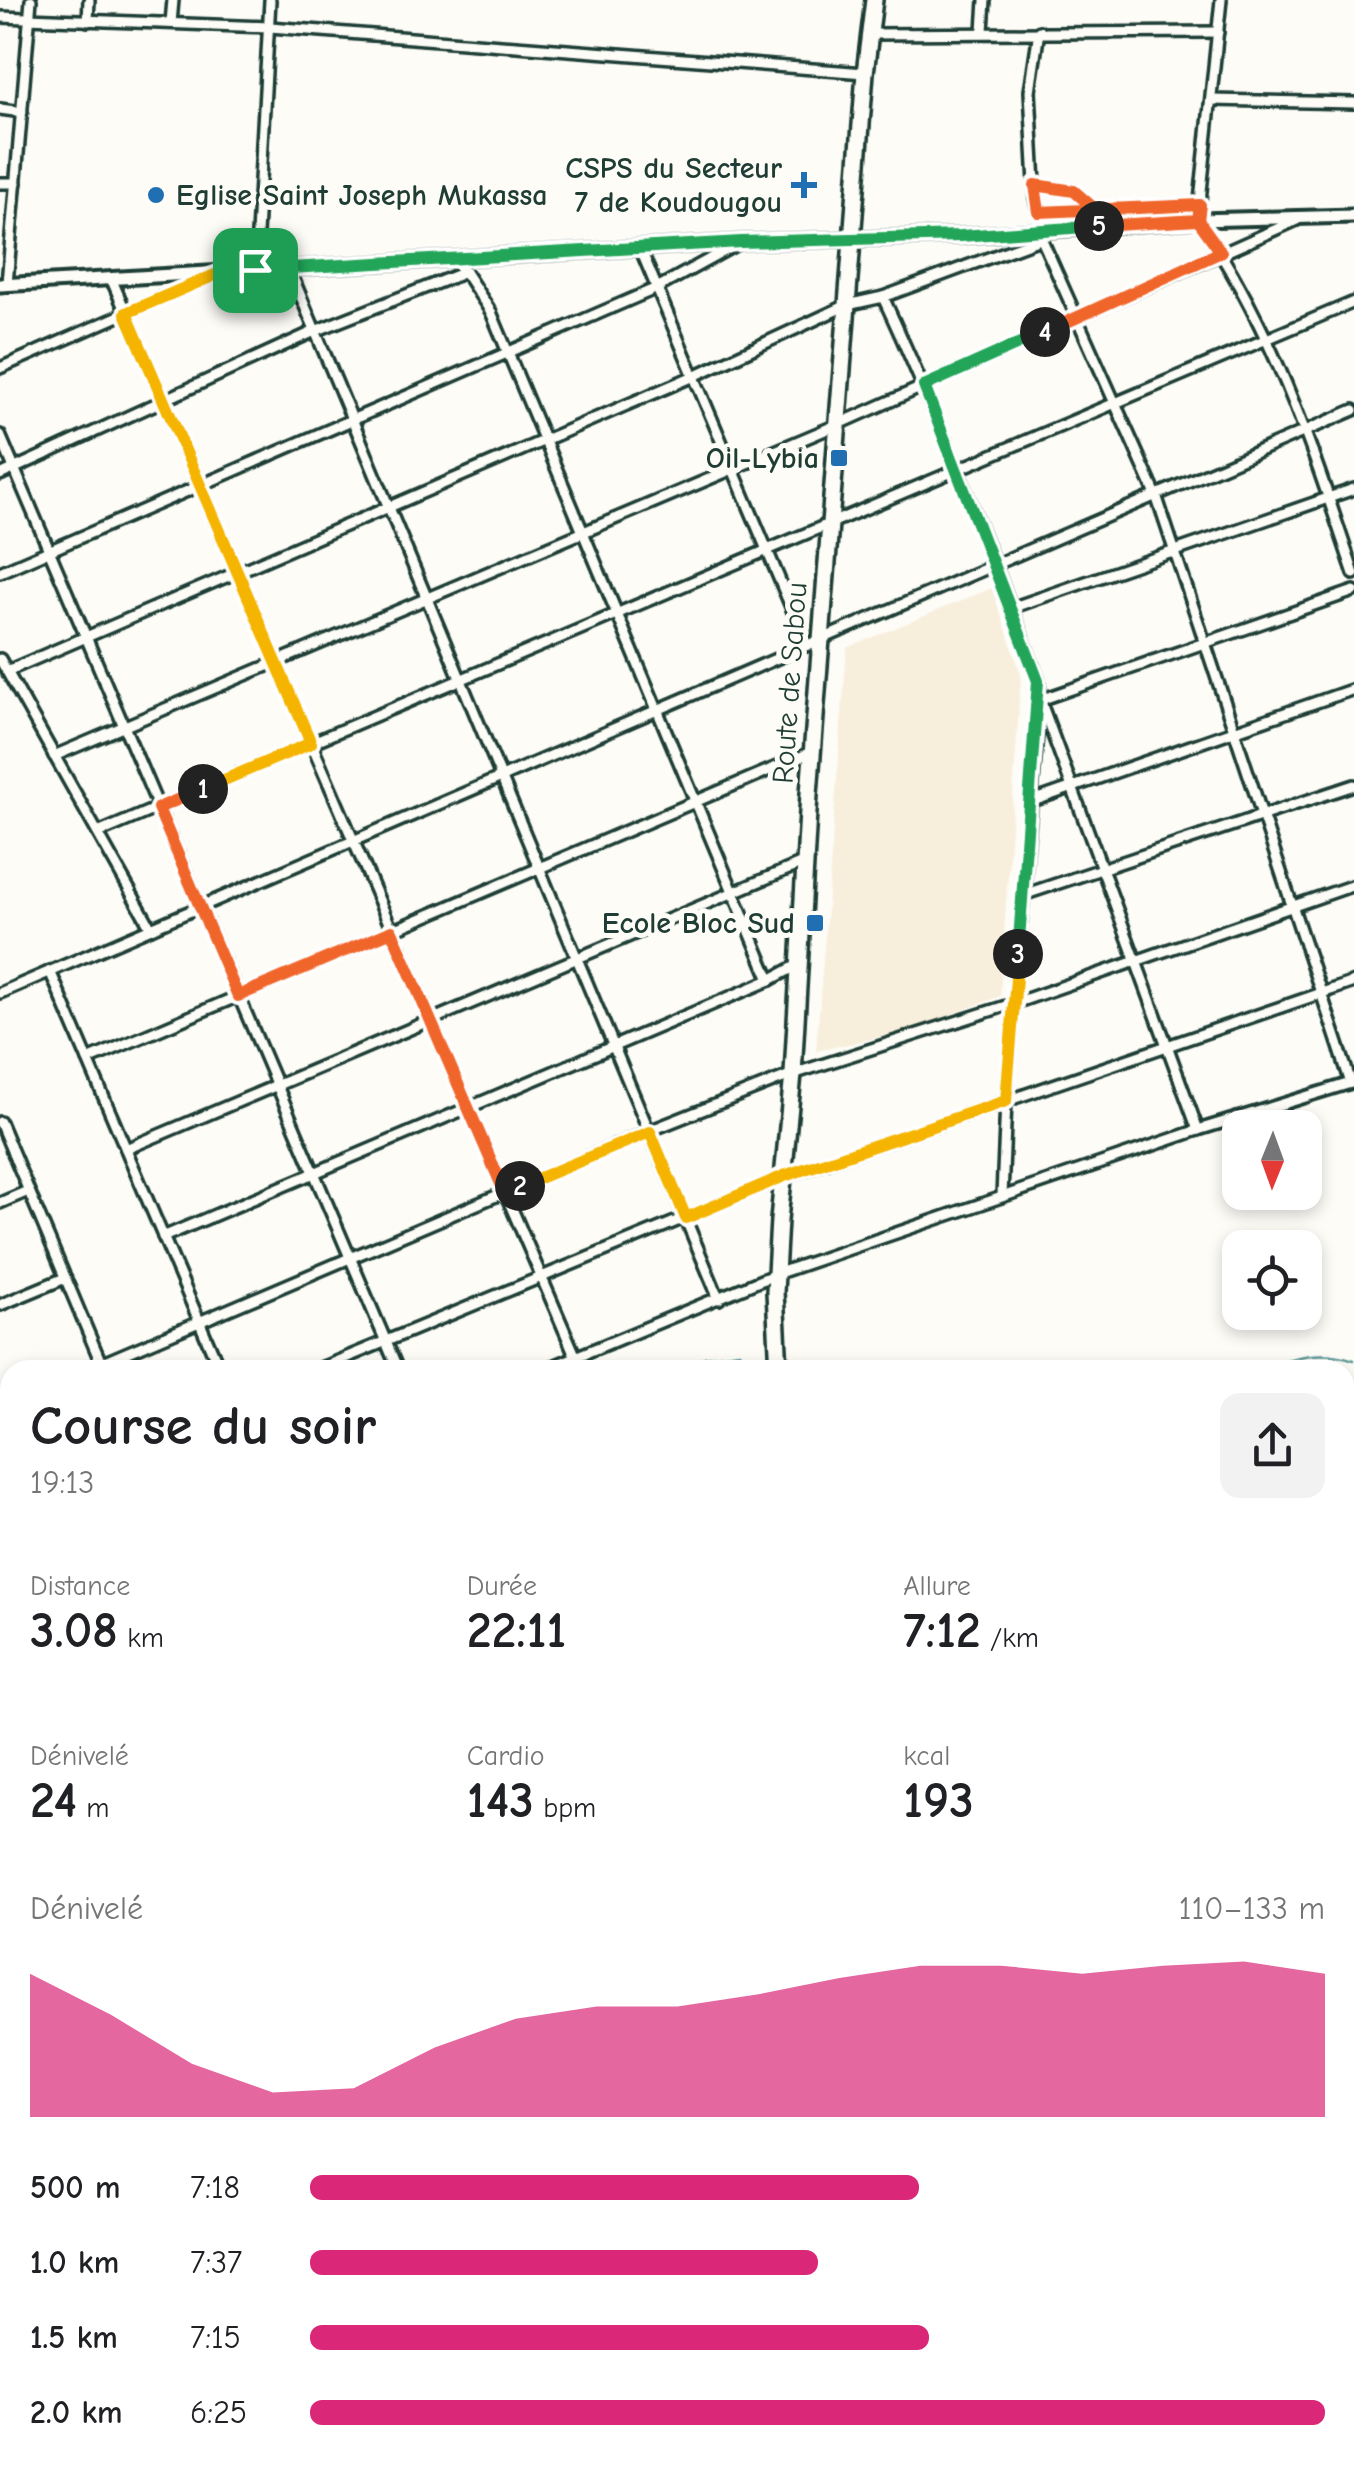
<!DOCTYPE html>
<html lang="fr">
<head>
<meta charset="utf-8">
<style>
  body { margin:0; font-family:"Comic Neue",sans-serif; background:#f2f2f2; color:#202124; height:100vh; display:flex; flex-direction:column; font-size:38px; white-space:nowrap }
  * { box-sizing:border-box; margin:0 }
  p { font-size:32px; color:#757577 }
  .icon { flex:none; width:55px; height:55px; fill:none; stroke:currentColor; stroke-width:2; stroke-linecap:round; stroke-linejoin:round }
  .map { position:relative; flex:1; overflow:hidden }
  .panel { position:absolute; left:0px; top:1360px; width:1355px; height:1112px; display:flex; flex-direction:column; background:#fff; border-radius:30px 30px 0 0; box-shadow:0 5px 15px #0003 }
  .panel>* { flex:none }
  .needle { width:65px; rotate:181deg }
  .tools { position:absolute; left:1222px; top:1110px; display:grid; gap:20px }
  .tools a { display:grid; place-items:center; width:100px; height:100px; border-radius:20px; background:#fff; box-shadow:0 5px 15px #0003; font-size:50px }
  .pin { position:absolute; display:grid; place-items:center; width:85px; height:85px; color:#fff; margin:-42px; border-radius:20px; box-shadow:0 5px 15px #0006 }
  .km { position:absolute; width:50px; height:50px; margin:-25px; border-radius:50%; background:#222; color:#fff; font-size:28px; line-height:50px; text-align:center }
  .round { display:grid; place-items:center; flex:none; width:105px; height:105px; border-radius:20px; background:#f2f2f2 }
  .overview { display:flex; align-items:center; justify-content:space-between; height:170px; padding:0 30px }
  h1 { font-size:55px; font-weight:600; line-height:75px }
  .stats { display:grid; grid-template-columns:repeat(3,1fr); gap:15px; height:170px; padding:10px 30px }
  .stats div { display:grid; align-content:center }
  .stats b { font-size:50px; font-weight:600 }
  .stats small { font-size:28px; font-weight:400 }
  .stats p { font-size:28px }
  .chart { height:280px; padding:20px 30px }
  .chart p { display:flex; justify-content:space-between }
  .chart svg { width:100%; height:180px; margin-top:10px; fill:#db2777; opacity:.7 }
  ul { padding:0 30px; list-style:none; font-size:32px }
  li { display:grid; grid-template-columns:160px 120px 1fr; align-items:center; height:75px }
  li i { height:25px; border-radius:12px; background:#db2777 }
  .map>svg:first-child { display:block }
</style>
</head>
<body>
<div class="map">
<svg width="1354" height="2472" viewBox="0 0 1354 2472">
  <rect width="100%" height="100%" fill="#fdfcf7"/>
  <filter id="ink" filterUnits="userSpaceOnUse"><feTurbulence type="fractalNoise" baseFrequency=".01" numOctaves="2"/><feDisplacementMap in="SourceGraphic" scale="20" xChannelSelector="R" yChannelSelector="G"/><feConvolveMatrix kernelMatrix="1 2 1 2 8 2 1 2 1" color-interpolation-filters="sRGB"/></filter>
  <g filter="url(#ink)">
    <g fill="#f8eedc">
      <polygon points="992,588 1021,674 1000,996 908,1031 816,1051 847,648"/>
      <polygon points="1354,2048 1354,2280 1345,2283 1345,2050"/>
      <polygon points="192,2463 276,2463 236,2472 195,2472"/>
    </g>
    <polygon fill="#86d7dc" stroke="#5d9999" stroke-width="2.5" points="739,1352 757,1370 676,1370 705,1357"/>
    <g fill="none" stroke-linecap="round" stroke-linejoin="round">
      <g stroke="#5d9999" stroke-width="2.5">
        <path d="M1253,1370C1288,1359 1319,1347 1354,1360"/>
        <polyline points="0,1760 10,1757"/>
      </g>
      <defs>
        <g id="minor">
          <path d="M1221,0L1198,220C1273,326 1313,451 1354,574"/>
          <polyline points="0,17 270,27 865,73"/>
          <polyline points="88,21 89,0"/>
          <polyline points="171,23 173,0"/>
          <polyline points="983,31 985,0"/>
          <polyline points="1039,31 1030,91 1036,203 1039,212 1200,205"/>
          <polyline points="870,34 1218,32"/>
          <polyline points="1211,100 1354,103"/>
          <polyline points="0,109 22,112"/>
          <polyline points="0,183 16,183"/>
          <polyline points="1035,185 1074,191 1095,210"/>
          <polyline points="1039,233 1156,495 1351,1083"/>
          <polyline points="640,248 807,645"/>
          <polyline points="449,258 465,272 491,312 770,980"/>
          <polyline points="289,268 719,1299"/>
          <polyline points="255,270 270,0"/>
          <polyline points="111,278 575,1355"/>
          <polyline points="7,284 31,0"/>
          <path d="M883,297C941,422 990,551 1039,681L1040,700L1198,1130"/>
          <polyline points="0,368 215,274"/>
          <polyline points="0,435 398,1370"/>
          <polyline points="0,475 315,331 465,272"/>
          <polyline points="0,572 657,288 739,243"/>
          <polyline points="1011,608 1354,489"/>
          <polyline points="0,659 151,928"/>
          <polyline points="7,671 694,376 847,305 883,297 1040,239"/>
          <polyline points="54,756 839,424 1297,220"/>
          <polyline points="1030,802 1354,689"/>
          <polyline points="98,833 1354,302"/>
          <polyline points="1023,895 1354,785"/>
          <polyline points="50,971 220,1370"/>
          <polyline points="0,993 1354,410"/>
          <polyline points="88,1060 812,752"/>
          <polyline points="0,1122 104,1370"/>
          <polyline points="126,1149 805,862"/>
          <polyline points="1002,1196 1006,1101 1040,700 1354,591"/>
          <polyline points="0,1203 28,1191"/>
          <polyline points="163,1237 770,980 798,965"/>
          <polyline points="0,1305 65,1278"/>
          <polyline points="86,1370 649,1131 793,1074 1015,1003 1354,885"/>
          <polyline points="316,1370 784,1177 1354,982"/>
          <polyline points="544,1370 776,1274 1198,1130 1354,1082"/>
          <polyline points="1345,1396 1354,1401"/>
          <polyline points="0,1407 10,1402"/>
          <polyline points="0,1511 10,1506"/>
          <polyline points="1345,1587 1354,1584"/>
          <polyline points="0,1609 10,1604"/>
          <polyline points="1345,1652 1354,1650"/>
          <polyline points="0,1706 10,1702"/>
          <polyline points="1345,1709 1351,1730"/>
          <polyline points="1345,1810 1354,1809"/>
          <polyline points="1345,2036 1354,2034"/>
          <polyline points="0,2087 10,2085"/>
          <polyline points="0,2307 10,2305"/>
          <polyline points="0,2383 10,2459"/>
          <polyline points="1345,2426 1354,2457"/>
          <polyline points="190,2462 192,2472"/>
          <polyline points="529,2462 532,2472"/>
          <polyline points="787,2462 790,2472"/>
          <polyline points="268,2472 309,2462"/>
        </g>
        <g id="tertiary">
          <polyline points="0,285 741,242 961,236 1198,220 1354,216"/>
          <polyline points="0,2211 10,2209"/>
        </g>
        <g id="primary">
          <polyline points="779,1370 775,1292 779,1220 793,1074 809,794 865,73 874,0"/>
          <polyline points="1345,2313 1354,2311"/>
          <polyline points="1154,2462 1156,2472"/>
          <polyline points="1175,2462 1177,2472"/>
          <polyline points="720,2472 757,2462"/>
        </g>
      </defs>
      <use href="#minor" stroke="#1f3d34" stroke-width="16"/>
      <use href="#tertiary" stroke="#1f3d34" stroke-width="19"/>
      <use href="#primary" stroke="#1f3d34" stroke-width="22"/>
      <use href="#minor" stroke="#fdfcf7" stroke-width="9"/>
      <use href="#tertiary" stroke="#fdfcf7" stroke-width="11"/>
      <use href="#primary" stroke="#fdfcf7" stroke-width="15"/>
      <defs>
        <g id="rail">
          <polyline points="1345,1750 1354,1748"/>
          <polyline points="0,2034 10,2032"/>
        </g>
      </defs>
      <use href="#rail" stroke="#1f3d34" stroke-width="6"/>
      <use href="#rail" stroke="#fdfcf7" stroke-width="2.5" stroke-dasharray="8" stroke-linecap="butt"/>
    </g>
  </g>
  <g fill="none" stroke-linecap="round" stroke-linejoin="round" filter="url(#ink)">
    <defs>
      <polyline id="split-1" points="203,789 311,743 126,313 222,272 255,270"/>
      <polyline id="split-2" points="203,789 158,808 238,996 392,931 505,1193 520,1186"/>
      <polyline id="split-3" points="520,1186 650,1132 686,1218 784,1176 1006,1101 1018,954"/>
      <polyline id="split-4" points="1018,954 1038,681 924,386 1045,332"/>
      <polyline id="split-5" points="1045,332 1221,252 1198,220 1200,205 1039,212 1035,185 1074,191 1096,210 1200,205 1198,220 1099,226"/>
      <polyline id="split-6" points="255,270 741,242 961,236 1099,226"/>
    </defs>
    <use href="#split-1" stroke="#fff" stroke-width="20"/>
    <use href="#split-2" stroke="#fff" stroke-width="20"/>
    <use href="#split-3" stroke="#fff" stroke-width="20"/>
    <use href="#split-4" stroke="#fff" stroke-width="20"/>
    <use href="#split-5" stroke="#fff" stroke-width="20"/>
    <use href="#split-6" stroke="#fff" stroke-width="20"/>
    <use href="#split-1" stroke="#f5b400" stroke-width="12"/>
    <use href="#split-2" stroke="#f0652b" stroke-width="12"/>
    <use href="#split-3" stroke="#f5b400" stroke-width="12"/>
    <use href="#split-4" stroke="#22a559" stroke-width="12"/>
    <use href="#split-5" stroke="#f0652b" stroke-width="12"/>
    <use href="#split-6" stroke="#22a559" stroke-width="12"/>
  </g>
  <g fill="#1f6fb2" stroke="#fdfcf7" stroke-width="4">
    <path d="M799 170h10v10h10v10h-10v10h-10v-10h-10v-10h10z"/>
    <circle cx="156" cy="195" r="10"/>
    <rect x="829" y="448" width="20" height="20" rx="5"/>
    <rect x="805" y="913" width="20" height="20" rx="5"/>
  </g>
  <g text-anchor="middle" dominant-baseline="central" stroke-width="10" stroke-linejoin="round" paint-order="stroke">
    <g font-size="30" font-weight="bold" fill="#1f3d34" stroke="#fdfcf7" text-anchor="end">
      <text x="782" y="168">CSPS du Secteur<tspan x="782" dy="34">7 de Koudougou</tspan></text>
      <text x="176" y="195" text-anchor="start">Eglise Saint Joseph Mukassa</text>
      <text x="819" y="458">Oil-Lybia</text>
      <text x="795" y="923">Ecole Bloc Sud</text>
    </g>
    <g font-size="30" fill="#1f3d34" stroke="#fdfcf7">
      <text transform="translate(790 683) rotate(-86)">Route de Sabou</text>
    </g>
  </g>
</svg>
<div class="tools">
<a><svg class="needle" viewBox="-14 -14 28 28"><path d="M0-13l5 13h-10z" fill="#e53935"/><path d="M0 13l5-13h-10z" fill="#757577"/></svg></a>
<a><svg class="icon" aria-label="locate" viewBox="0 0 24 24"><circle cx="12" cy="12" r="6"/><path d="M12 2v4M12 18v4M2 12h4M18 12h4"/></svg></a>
</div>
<div class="pin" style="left:255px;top:270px;background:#1e9e55"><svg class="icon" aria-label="arrive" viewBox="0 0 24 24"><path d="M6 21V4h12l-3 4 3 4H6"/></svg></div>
<b class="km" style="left:203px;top:789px">1</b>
<b class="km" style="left:520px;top:1186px">2</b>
<b class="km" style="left:1018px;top:954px">3</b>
<b class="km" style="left:1045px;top:332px">4</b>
<b class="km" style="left:1099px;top:226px">5</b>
<section class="panel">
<div class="overview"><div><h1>Course du soir</h1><p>19:13</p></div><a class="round"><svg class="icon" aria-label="share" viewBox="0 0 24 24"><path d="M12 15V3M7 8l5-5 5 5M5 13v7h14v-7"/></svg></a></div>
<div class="stats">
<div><p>Distance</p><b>3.08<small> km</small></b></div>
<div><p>Durée</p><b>22:11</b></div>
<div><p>Allure</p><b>7:12<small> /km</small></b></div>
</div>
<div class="stats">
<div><p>Dénivelé</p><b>24<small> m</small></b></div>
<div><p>Cardio</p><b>143<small> bpm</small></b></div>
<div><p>kcal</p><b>193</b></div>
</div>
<div class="chart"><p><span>Dénivelé</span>110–133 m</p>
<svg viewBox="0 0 160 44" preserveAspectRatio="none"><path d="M0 44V9L10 19L20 31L30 38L40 37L50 27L60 20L70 17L80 17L90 14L100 10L110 7L120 7L130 9L140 7L150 6L160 9V44z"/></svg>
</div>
<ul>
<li><b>500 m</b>7:18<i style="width:60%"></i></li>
<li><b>1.0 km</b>7:37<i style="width:50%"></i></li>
<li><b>1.5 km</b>7:15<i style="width:61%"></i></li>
<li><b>2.0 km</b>6:25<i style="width:100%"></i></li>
</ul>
</section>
</div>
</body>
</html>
